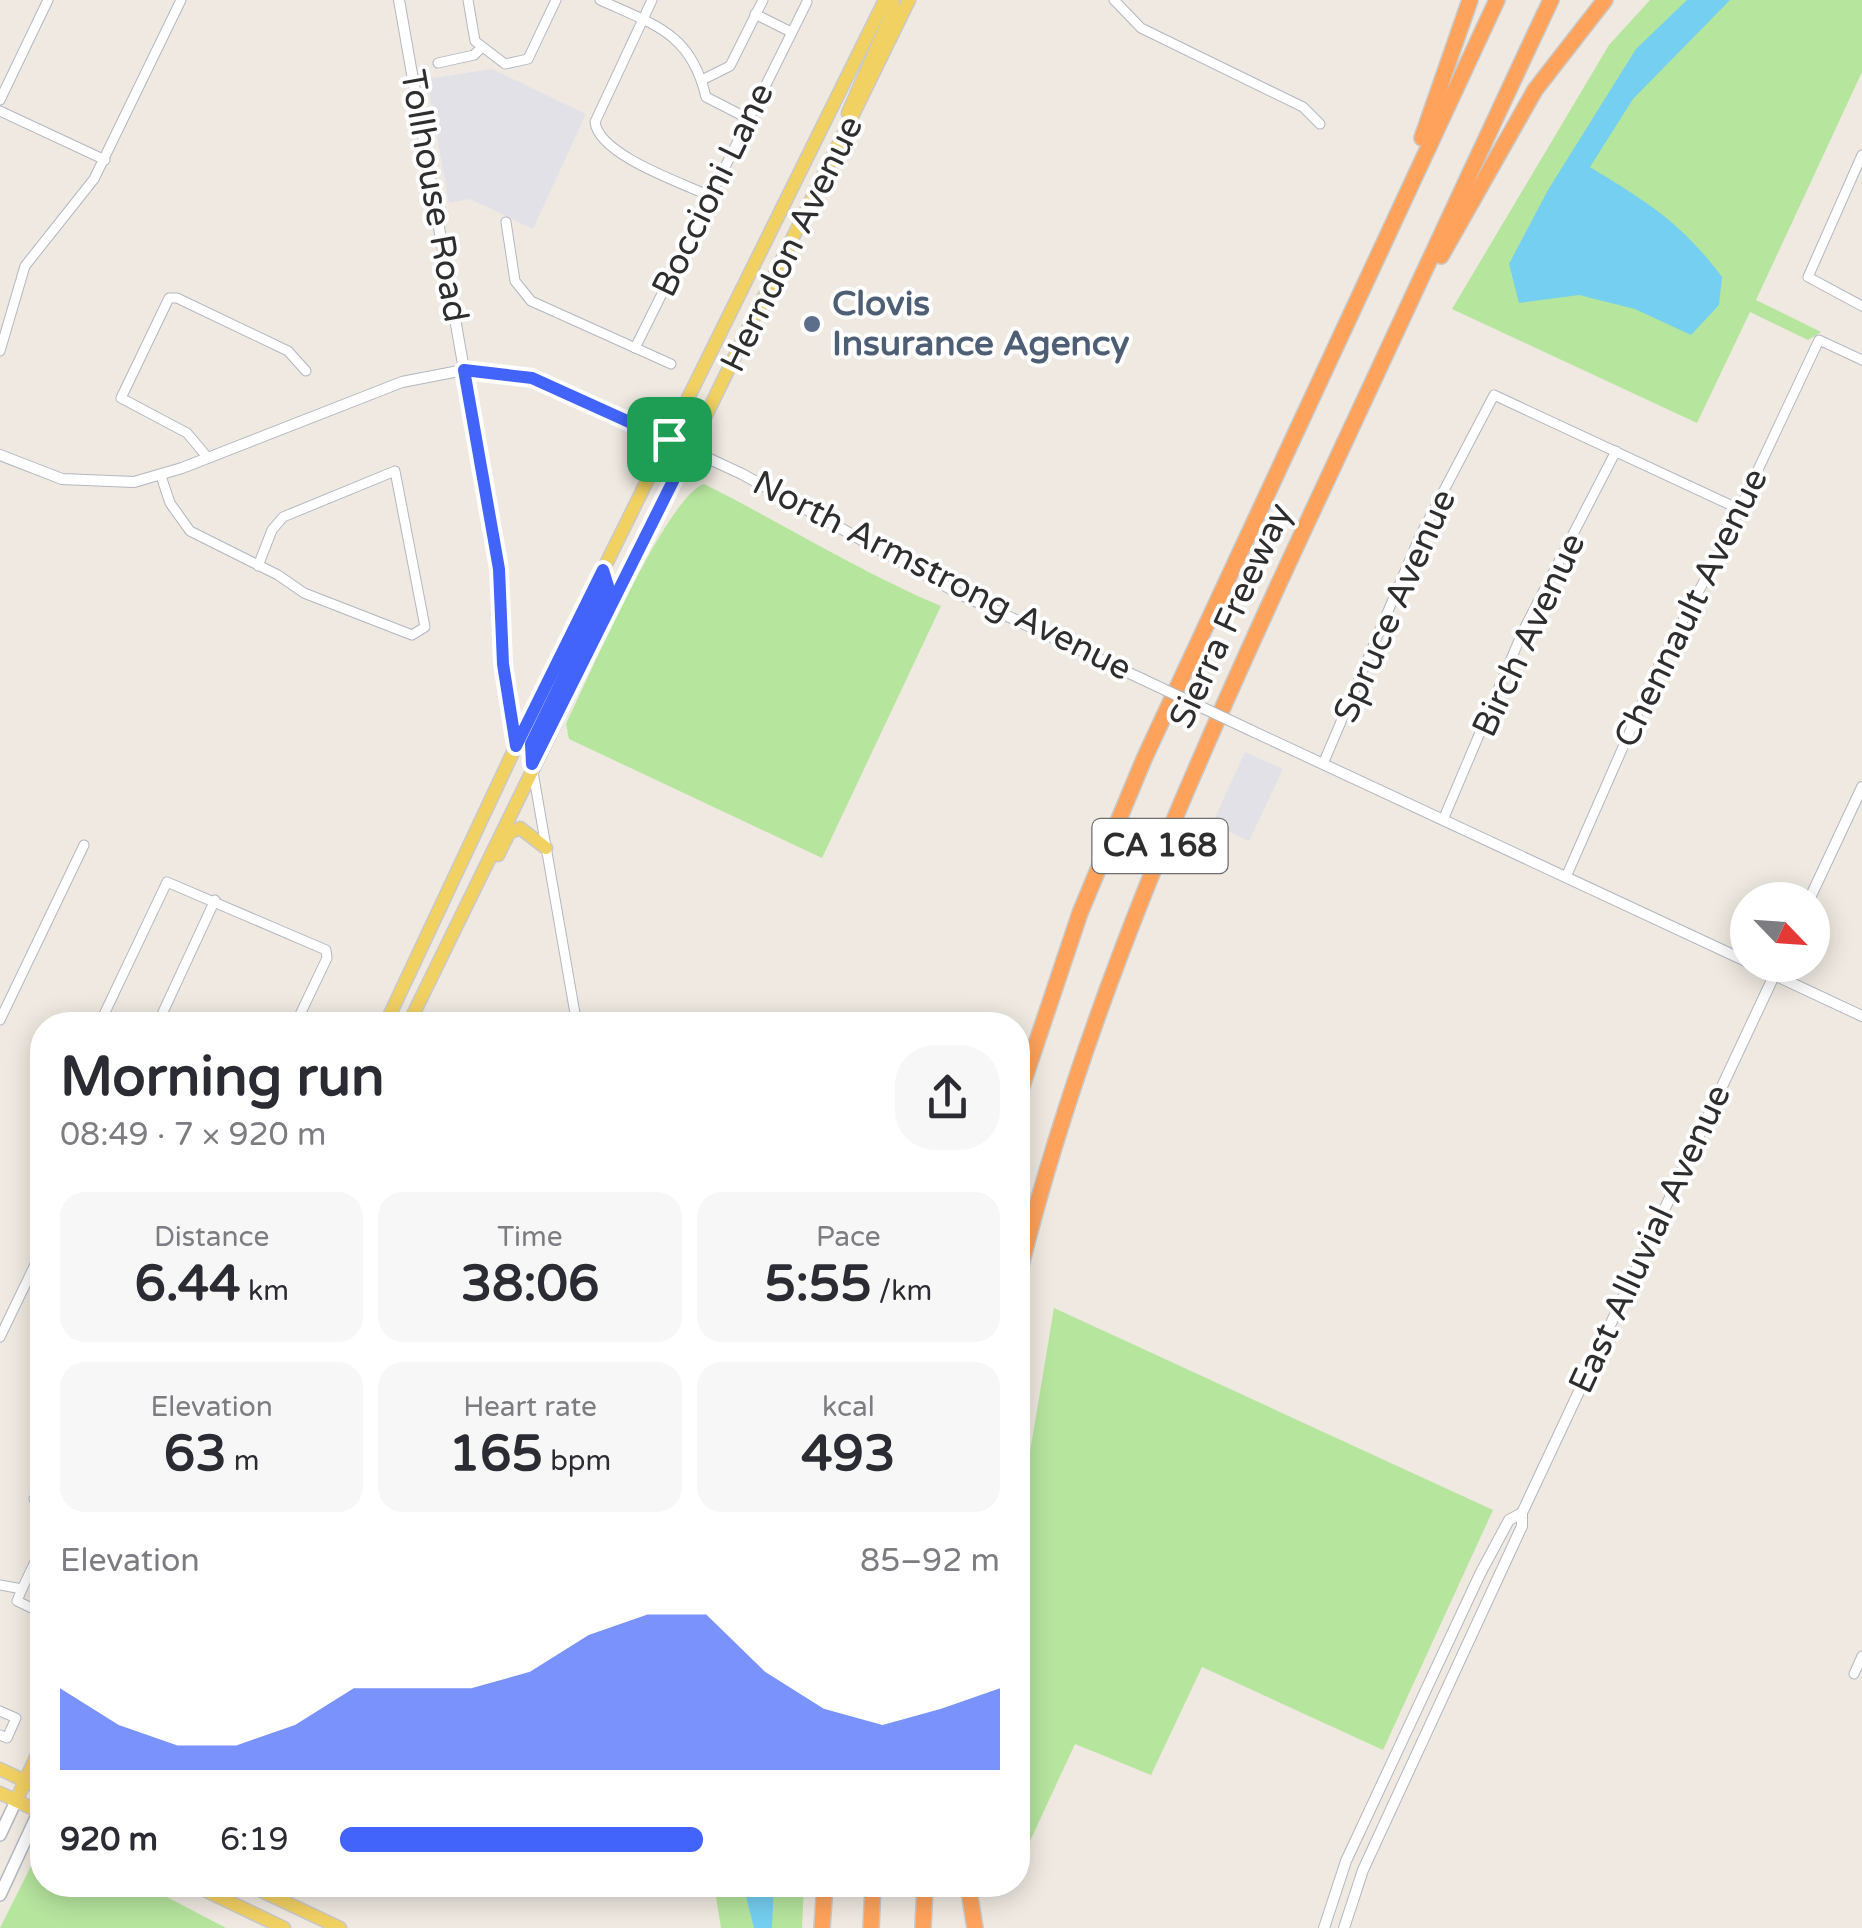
<!DOCTYPE html>
<html lang="en">
<head>
<meta charset="utf-8">
<style>
  body { margin:0; font-family:"Varela Round",sans-serif; background:#f7f7f7; color:#2b2b33; height:100vh; display:flex; flex-direction:column; font-size:38px; white-space:nowrap }
  * { box-sizing:border-box; margin:0 }
  p { font-size:32px; color:#7c7c81 }
  .icon { flex:none; width:55px; height:55px; fill:none; stroke:currentColor; stroke-width:2; stroke-linecap:round; stroke-linejoin:round }
  .map { position:relative; flex:1; overflow:hidden }
  .details { position:absolute; left:30px; top:1012px; width:1000px; height:885px; display:flex; flex-direction:column; background:#fff; border-radius:40px; box-shadow:0 5px 25px #0003 }
  .details>* { flex:none }
  .needle { width:65px; rotate:115deg }
  .controls { position:absolute; left:1730px; top:882px; display:grid; gap:20px }
  .controls a { display:grid; place-items:center; width:100px; height:100px; border-radius:50%; background:#fff; box-shadow:0 5px 25px #0003; font-size:50px }
  .pin { position:absolute; display:grid; place-items:center; width:85px; height:85px; color:#fff; margin:-42px; border-radius:20px; box-shadow:0 5px 15px #0006 }
  .round { display:grid; place-items:center; flex:none; width:105px; height:105px; border-radius:40px; background:#f7f7f7 }
  .summary { display:flex; align-items:center; justify-content:space-between; height:170px; padding:0 30px }
  h1 { font-size:55px; font-weight:700; line-height:75px }
  .stats { display:grid; grid-template-columns:repeat(3,1fr); gap:15px; height:170px; padding:10px 30px }
  .stats div { display:grid; align-content:center; border-radius:25px; background:#f7f7f7; text-align:center }
  .stats b { font-size:50px; font-weight:700 }
  .stats small { font-size:28px; font-weight:400 }
  .stats p { font-size:28px }
  .chart { height:280px; padding:20px 30px }
  .chart p { display:flex; justify-content:space-between }
  .chart svg { width:100%; height:180px; margin-top:10px; fill:#4264fb; opacity:.7 }
  ul { padding:0 30px; list-style:none; font-size:32px }
  li { display:grid; grid-template-columns:160px 120px 1fr; align-items:center; height:75px }
  li i { height:25px; border-radius:12px; background:#4264fb }
  .map>svg:first-child { display:block }
</style>
</head>
<body>
<div class="map">
<svg width="1862" height="1928" viewBox="0 0 1862 1928">
  <rect width="100%" height="100%" fill="#efe9e1"/>
  <g fill="#e3e1e8">
    <polygon points="492,69 586,114 533,229 470,199 449,203 427,79"/>
    <polygon points="1245,752 1283,769 1249,841 1212,824"/>
  </g>
  <g fill="#b6e59e">
    <polygon points="1650,0 1862,0 1862,72 1756,300 1821,332 1808,340 1750,312 1697,423 1452,309 1609,45"/>
    <path d="M704,484C784,524 858,571 941,606L822,858L569,739L566,724C588,679 666,497 704,484Z"/>
    <polygon points="1054,1308 1493,1510 1383,1750 1202,1667 1151,1775 1075,1744 1018,1867 1018,1524"/>
    <polygon points="42,1844 42,1885 144,1885 226,1928 0,1928"/>
    <polygon points="714,1885 804,1885 802,1928 721,1928"/>
  </g>
  <g fill="#75cff0">
    <path d="M1687,0H1730L1633,99L1590,167C1648,203 1680,221 1722,277L1719,305L1691,335L1635,309L1579,295L1519,303L1509,264L1548,190L1636,49Z"/>
    <polygon points="743,1885 774,1885 772,1928 754,1928"/>
  </g>
  <g fill="none" stroke-linecap="round" stroke-linejoin="round">
    <defs>
      <g id="minor">
        <polyline points="468,0 475,41 505,64 528,59 556,0"/>
        <path d="M600,0C655,25 691,33 706,97L749,119"/>
        <path d="M652,0L595,122C599,155 680,182 710,196"/>
        <polyline points="1114,0 1141,28 1303,107 1320,124"/>
        <polyline points="755,14 791,32"/>
        <polyline points="438,63 474,55 480,49"/>
        <polyline points="702,80 730,66 763,0"/>
        <polyline points="0,100 48,0"/>
        <polyline points="0,111 105,160"/>
        <polyline points="1862,155 1808,277 1862,306"/>
        <polyline points="506,222 515,281 531,301 671,364"/>
        <polyline points="635,348 807,2"/>
        <polyline points="0,351 25,266 94,179 181,0"/>
        <polyline points="208,458 187,433 121,398 169,298 177,298 288,351 306,371"/>
        <polyline points="161,476 170,503 190,531 278,575 304,593 412,635 425,627 395,471 283,517 272,530 258,566"/>
        <polyline points="1323,764 1420,536 1494,395 1739,509"/>
        <polyline points="533,772 577,1025"/>
        <polyline points="1443,820 1523,631 1616,451"/>
        <polyline points="1566,877 1659,665 1716,559 1819,340 1862,360"/>
        <polyline points="0,1020 84,845"/>
        <polyline points="99,1025 167,882 326,950 327,958 295,1025"/>
        <polyline points="157,1025 215,900"/>
        <polyline points="0,1337 42,1250"/>
        <polyline points="34,1499 42,1502"/>
        <polyline points="0,1585 22,1589 42,1547"/>
        <polyline points="22,1589 17,1601 42,1613"/>
        <polyline points="1854,1674 1862,1656"/>
        <polyline points="0,1711 16,1718 7,1738 0,1735"/>
      </g>
      <g id="tertiary">
        <polyline points="399,0 499,569 503,664 516,746"/>
        <polyline points="0,455 62,479 134,482 182,468 402,382 464,370 509,373 553,386 742,474 960,594 1142,679"/>
        <polyline points="1250,730 1748,962"/>
        <polyline points="1809,900 1862,787"/>
        <polyline points="1753,965 1862,1016"/>
        <polyline points="1324,1928 1346,1861 1480,1574 1509,1520 1522,1513"/>
        <polyline points="1344,1928 1363,1870 1522,1526 1522,1513 1779,965"/>
      </g>
      <g id="secondary">
        <polyline points="0,1835 16,1801"/>
        <polyline points="0,1895 39,1811"/>
      </g>
      <g id="primary">
        <polyline points="848,113 892,13 893,0"/>
        <polyline points="531,763 531,745 608,586 603,570"/>
        <polyline points="498,855 509,833 520,828 546,848"/>
        <polyline points="385,1025 516,746 885,0"/>
        <polyline points="408,1025 909,0"/>
        <polyline points="0,1769 42,1789"/>
        <polyline points="0,1793 42,1813"/>
        <polyline points="16,1801 42,1744"/>
        <polyline points="194,1885 284,1928"/>
        <polyline points="249,1885 340,1928"/>
      </g>
      <g id="motorway">
        <polyline points="1422,138 1470,0"/>
        <polyline points="1441,256 1535,90 1605,0"/>
        <polyline points="1018,1098 1080,913 1144,759 1497,0"/>
        <path d="M1018,1277C1085,1008 1197,758 1314,508C1393,339 1471,169 1551,0"/>
        <polyline points="968,1885 975,1928"/>
        <polyline points="822,1928 825,1885"/>
        <polyline points="871,1928 873,1885"/>
        <polyline points="923,1928 925,1885"/>
      </g>
    </defs>
    <use href="#minor" stroke="#b4b7c1" stroke-width="11"/>
    <use href="#tertiary" stroke="#b4b7c1" stroke-width="12"/>
    <use href="#secondary" stroke="#b4b7c1" stroke-width="14"/>
    <use href="#primary" stroke="#c9c9c9" stroke-width="15"/>
    <use href="#motorway" stroke="#c9c9c9" stroke-width="18"/>
    <use href="#minor" stroke="#fff" stroke-width="9"/>
    <use href="#tertiary" stroke="#fff" stroke-width="10"/>
    <use href="#secondary" stroke="#fff" stroke-width="11"/>
    <use href="#primary" stroke="#f2d163" stroke-width="12"/>
    <use href="#motorway" stroke="#ffa35c" stroke-width="15"/>
    <defs>
      <polyline id="tertiary-bridge" points="1142,679 1250,730"/>
    </defs>
    <use href="#tertiary-bridge" stroke="#b4b7c1" stroke-width="12" stroke-linecap="butt"/>
    <use href="#tertiary-bridge" stroke="#fff" stroke-width="10"/>
  </g>
  <g fill="none" stroke-linecap="round" stroke-linejoin="round">
    <defs>
      <polygon id="route" points="464,370 532,378 689,449 532,764 531,744 608,586 603,570 516,746 503,664 499,569"/>
    </defs>
    <use href="#route" stroke="#fff" stroke-width="20"/>
    <use href="#route" stroke="#4264fb" stroke-width="12"/>
  </g>
  <circle fill="#5c6f8a" stroke="#fff" stroke-width="4" cx="812" cy="324" r="10"/>
  <g text-anchor="middle" dominant-baseline="central" stroke-width="8" stroke-linejoin="round" paint-order="stroke">
    <rect fill="#fff" stroke="#6d6d6d" stroke-width="2.5" x="1092.5" y="819" width="135" height="54" rx="8"/>
    <g font-size="32" font-weight="bold" fill="#2e2e2e">
      <text x="1160" y="846">CA 168</text>
    </g>
    <g font-size="35" fill="#2e2e2e" stroke="#fff">
      <text transform="translate(713 190) rotate(-64)">Boccioni Lane</text>
      <text transform="translate(434 196) rotate(80)">Tollhouse Road</text>
      <text transform="translate(792 244) rotate(-64)">Herndon Avenue</text>
      <text transform="translate(942 576) rotate(27)">North Armstrong Avenue</text>
      <text transform="translate(1395 606) rotate(-66)">Spruce Avenue</text>
      <text transform="translate(1691 608) rotate(-64)">Chennault Avenue</text>
      <text transform="translate(1231 616) rotate(-65)">Sierra Freeway</text>
      <text transform="translate(1529 635) rotate(-65)">Birch Avenue</text>
      <text transform="translate(1650 1239) rotate(-65)">East Alluvial Avenue</text>
    </g>
    <g font-size="35" font-weight="bold" fill="#4e5e75" stroke="#fff" text-anchor="start">
      <text x="832" y="304">Clovis<tspan x="832" dy="40">Insurance Agency</tspan></text>
    </g>
  </g>
</svg>
<div class="controls">
<a><svg class="needle" viewBox="-14 -14 28 28"><path d="M0-13l5 13h-10z" fill="#e53935"/><path d="M0 13l5-13h-10z" fill="#7c7c81"/></svg></a>
</div>
<div class="pin" style="left:669px;top:439px;background:#1e9e55"><svg class="icon" aria-label="arrive" viewBox="0 0 24 24"><path d="M6 21V4h12l-3 4 3 4H6"/></svg></div>
<section class="details">
<div class="summary"><div><h1>Morning run</h1><p>08:49 · 7 × 920 m</p></div><a class="round"><svg class="icon" aria-label="share" viewBox="0 0 24 24"><path d="M12 15V3M7 8l5-5 5 5M5 13v7h14v-7"/></svg></a></div>
<div class="stats">
<div><p>Distance</p><b>6.44<small> km</small></b></div>
<div><p>Time</p><b>38:06</b></div>
<div><p>Pace</p><b>5:55<small> /km</small></b></div>
</div>
<div class="stats">
<div><p>Elevation</p><b>63<small> m</small></b></div>
<div><p>Heart rate</p><b>165<small> bpm</small></b></div>
<div><p>kcal</p><b>493</b></div>
</div>
<div class="chart"><p><span>Elevation</span>85–92 m</p>
<svg viewBox="0 0 160 44" preserveAspectRatio="none"><path d="M0 44V24L10 33L20 38L30 38L40 33L50 24L60 24L70 24L80 20L90 11L100 6L110 6L120 20L130 29L140 33L150 29L160 24V44z"/></svg>
</div>
<ul>
<li><b>920 m</b>6:19<i style="width:55%"></i></li>
</ul>
</section>
</div>
</body>
</html>
